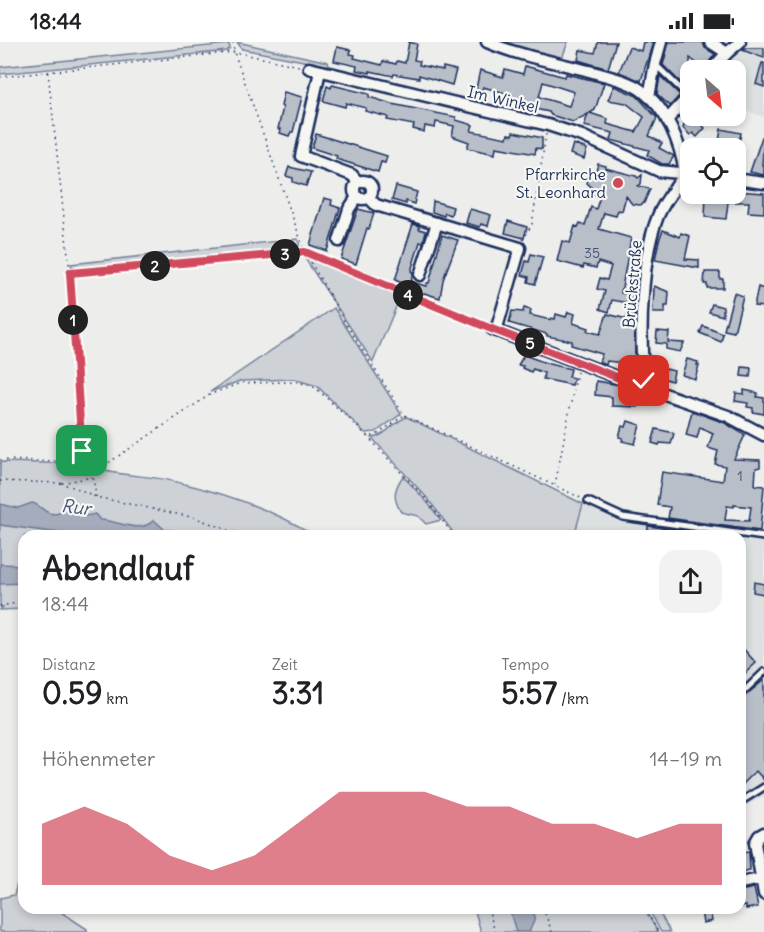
<!DOCTYPE html>
<html lang="de">
<head>
<meta charset="utf-8">
<style>
  body { margin:0; font-family:Delius,sans-serif; background:#f2f2f2; color:#202124; height:100vh; display:flex; flex-direction:column; font-size:22px; white-space:nowrap }
  * { box-sizing:border-box; margin:0 }
  p { font-size:20px; color:#757577 }
  .icon { flex:none; width:33px; height:33px; fill:none; stroke:currentColor; stroke-width:2; stroke-linecap:round; stroke-linejoin:round }
  .map { position:relative; flex:1; overflow:hidden }
  .sheet { position:absolute; left:18px; top:488px; width:728px; height:384px; display:flex; flex-direction:column; background:#fff; border-radius:18px; box-shadow:0 3px 9px #0003 }
  .sheet>* { flex:none }
  .needle { width:39px; rotate:152deg }
  .controls { position:absolute; left:680px; top:18px; display:grid; gap:12px }
  .controls a { display:grid; place-items:center; width:66px; height:66px; border-radius:12px; background:#fff; box-shadow:0 3px 9px #0003; font-size:30px }
  .pin { position:absolute; display:grid; place-items:center; width:51px; height:51px; color:#fff; margin:-26px; border-radius:12px; box-shadow:0 3px 9px #0006 }
  .km { position:absolute; width:30px; height:30px; margin:-15px; border-radius:50%; background:#222; color:#fff; font-size:16px; line-height:30px; text-align:center }
  .round { display:grid; place-items:center; flex:none; width:63px; height:63px; border-radius:18px; background:#f2f2f2 }
  .overview { display:flex; align-items:center; justify-content:space-between; height:102px; padding:0 24px }
  h1 { font-size:33px; font-weight:700; line-height:45px }
  .figures { display:grid; grid-template-columns:repeat(3,1fr); gap:9px; height:102px; padding:6px 24px }
  .figures div { display:grid; align-content:center }
  .figures b { font-size:30px; font-weight:700 }
  .figures small { font-size:16px; font-weight:400 }
  .figures p { font-size:16px }
  .chart { height:168px; padding:12px 24px }
  .chart p { display:flex; justify-content:space-between }
  .chart svg { width:100%; height:108px; margin-top:6px; fill:#d1495b; opacity:.7 }
  .status { display:flex; justify-content:space-between; align-items:center; height:42px; padding:0 30px; background:#fff; direction:ltr }
  .status svg { height:16px; fill:currentColor }
  .map>svg:first-child { display:block }
</style>
</head>
<body>
<div class="status"><b>18:44</b><svg viewBox="0 0 49 12"><path d="M0 12V9h3v3zM5 12V6h3v6zM10 12V3h3v9zM15 12V0h3v12zM26 1h20v11H26zM47 4h2v5h-2z"/></svg></div>
<div class="map">
<svg width="764" height="890" viewBox="0 0 764 890">
  <rect width="100%" height="100%" fill="#edeeec"/>
  <filter id="ink" filterUnits="userSpaceOnUse"><feTurbulence type="fractalNoise" baseFrequency=".0167" numOctaves="2"/><feDisplacementMap in="SourceGraphic" scale="12" xChannelSelector="R" yChannelSelector="G"/><feConvolveMatrix kernelMatrix="1 2 1 2 8 2 1 2 1" color-interpolation-filters="sRGB"/></filter>
  <g filter="url(#ink)">
    <g fill="#dde0e1">
      <polygon points="751,4 764,4 764,75 735,65 735,28 718,28 728,17"/>
      <polygon points="583,462 621,478 727,493 578,494 576,487"/>
      <polygon points="740,495 764,499 764,754 740,767"/>
    </g>
    <g fill="#ced2d7" stroke="#74809a" stroke-width="1.5">
      <polygon points="237,0 328,20 329,24 242,7"/>
      <polygon points="505,0 568,0 561,19 503,3"/>
      <polygon points="229,2 230,6 227,9 0,32 0,25"/>
      <polygon points="298,197 300,206 79,229 72,226 71,222"/>
      <polygon points="311,216 401,253 373,320 306,218"/>
      <polygon points="334,266 401,372 376,390 365,391 317,344 293,337 240,339 210,350"/>
      <path d="M407,375L583,462L576,487L578,493H455L428,457L372,396C385,395 394,379 407,375Z"/>
      <path d="M0,420L86,422C112,435 144,432 172,439C221,450 272,467 314,493L24,494V567L0,568L3,565H0Z"/>
      <path d="M403,434L427,460L441,478L426,482L418,474L401,470C392,456 394,447 403,434Z"/>
      <polygon points="21,827 24,828 24,866 55,866 87,887 87,890 0,890 0,856 14,853"/>
      <polygon points="474,866 644,866 658,890 481,890"/>
      <polygon points="648,866 657,866 670,890 661,890"/>
    </g>
    <g fill="#a5acbc" stroke="#6e7a96" stroke-width="1.5">
      <path d="M32,461C39,462 41,468 49,471C66,476 63,457 85,474L95,472L100,478C117,478 140,493 154,478L165,488H170L175,493L81,494L0,483V462L18,466Z"/>
      <polygon points="0,522 24,523 24,541 0,542"/>
      <polygon points="509,866 530,866 534,872 534,879 529,890 516,890"/>
    </g>
    <g fill="#b9bfc8" stroke="#1b2f5e" stroke-width="1.5" fill-rule="evenodd">
      <polygon points="409,0 417,2 414,18 420,19 419,23 443,28 443,25 456,28 452,43 419,33 419,36 394,32 393,34 370,29 370,31 356,28 357,24 334,19 337,5 351,8 350,12 355,13 354,16 382,23 383,19 396,22 397,19 405,21"/>
      <polygon points="598,0 616,0 608,27 578,18 580,8 595,11"/>
      <polygon points="643,0 653,0 641,39 619,30 629,5 641,9"/>
      <polygon points="669,0 703,0 705,6 715,12 704,27 690,16 690,34 682,42 663,23"/>
      <polygon points="744,6 764,6 764,16 742,8"/>
      <polygon points="762,21 764,21 764,45 756,42"/>
      <path d="M525,24L565,35L566,32L604,41L595,68L590,71L608,77L607,82L636,90L644,75L626,61L608,58L614,44L637,54L657,76L649,94L662,101L659,106L674,114L669,122H662L647,113L649,108L611,98L613,91L584,84L588,72L573,80L551,73L549,70L507,61L509,52L483,45L482,48L476,47L480,28L503,35L505,27L523,32ZM543,40L574,50L569,64L539,55Z"/>
      <polygon points="660,34 680,53 670,64 657,52"/>
      <polygon points="332,43 369,52 369,55 392,62 456,75 456,78 473,83 471,89 507,96 508,92 513,93 513,90 538,95 542,96 542,107 536,106 535,112 496,105 495,112 467,106 469,100 452,94 454,84 436,80 435,86 425,84 424,90 413,87 414,83 387,78 388,75 365,69 366,66 346,61 345,65 323,59 327,44 331,46"/>
      <polygon points="284,50 302,55 293,90 291,90 289,94 280,91 281,87 278,87 283,65 281,64"/>
      <polygon points="689,74 707,74 700,81 705,86 697,95 693,91 690,93 683,86 685,78"/>
      <polygon points="721,87 741,91 738,106 718,106"/>
      <polygon points="316,92 387,114 385,121 381,120 378,130 336,117 337,114 312,106"/>
      <polygon points="762,95 764,95 762,123 764,123 764,133 750,130"/>
      <polygon points="573,102 587,107 584,117 570,112"/>
      <polygon points="598,122 606,124 605,126 636,134 638,136 642,133 641,142 638,144 650,147 644,161 640,163 632,162 626,154 622,169 618,168 616,174 604,171 599,187 631,196 621,251 635,254 635,327 622,326 623,321 607,319 606,323 599,320 602,312 571,303 572,299 547,294 547,292 509,281 512,269 523,270 524,266 531,268 530,273 550,278 551,276 555,277 556,272 566,275 568,270 575,272 573,281 588,286 587,289 600,292 607,272 627,277 629,261 612,258 609,270 600,267 605,249 597,247 600,236 607,238 611,224 598,220 596,226 584,223 583,226 557,219 562,199 570,201 575,184 578,185 580,181 585,183 591,165 596,167 600,154 591,152 592,146 587,141 586,135 591,130 596,129"/>
      <polygon points="289,125 311,130 306,144 293,140 293,136 286,134"/>
      <polygon points="396,144 417,150 414,162 406,159 406,162 392,158"/>
      <polygon points="735,149 764,151 764,171 748,170 749,160 728,160 726,177 705,175 706,154 713,154 713,152 735,152"/>
      <polygon points="324,156 332,158 331,163 340,166 327,209 310,203"/>
      <polygon points="433,159 453,165 451,173 445,171 444,174 432,170"/>
      <polygon points="358,167 374,171 369,187 367,186 356,222 341,217"/>
      <polygon points="470,167 491,173 488,184 481,182 480,185 466,181"/>
      <polygon points="508,179 527,185 524,196 505,191"/>
      <polygon points="413,182 420,184 419,187 426,189 423,201 420,200 411,229 413,230 411,240 426,244 427,241 429,241 442,193 458,198 443,238 440,256 424,251 423,253 408,247 409,244 395,238"/>
      <polygon points="663,188 680,195 681,191 690,194 685,217 699,218 699,226 655,218 659,198"/>
      <polygon points="531,212 543,215 535,242 528,240 529,235 522,233 526,219 529,220"/>
      <polygon points="705,230 720,230 720,237 723,237 723,246 707,246 707,242 704,242"/>
      <polygon points="654,244 669,250 668,264 665,264 665,271 653,271"/>
      <polygon points="758,245 764,247 764,265 754,264"/>
      <polygon points="734,251 743,254 734,290 724,288"/>
      <polygon points="712,262 723,265 723,274 709,270"/>
      <polygon points="703,284 723,292 721,300 700,291"/>
      <polygon points="657,289 669,290 668,300 684,301 680,310 666,307 666,302 656,301"/>
      <polygon points="524,313 549,322 571,327 569,335 574,336 572,343 543,337 544,331 533,327 531,330 522,326 523,324 518,323"/>
      <polygon points="687,317 698,320 697,323 699,323 695,337 682,333"/>
      <polygon points="742,325 751,326 750,335 741,334"/>
      <polygon points="666,327 674,329 672,339 659,335"/>
      <polygon points="596,339 638,346 637,365 612,364 612,355 595,353"/>
      <polygon points="744,348 758,351 757,355 764,356 764,372 753,370 753,366 747,365 748,361 735,359 736,351 744,352"/>
      <path d="M692,369L725,381L745,393L734,417L760,418V425L756,426L755,443L764,444L760,489L668,476L670,465L657,463L662,430L723,439L725,424L715,422L718,409L708,406L713,391L700,385L697,396L686,393ZM734,463L751,465L749,479L725,478L727,464L734,465Z"/>
      <polygon points="628,379 640,383 635,402 622,399 623,396 619,395 622,384 626,385"/>
      <polygon points="656,387 674,391 671,402 660,401 659,403 652,401"/>
      <polygon points="648,484 692,490 692,494 647,492"/>
      <polygon points="754,540 764,542 764,552 753,550"/>
      <polygon points="740,603 756,621 740,636 745,641 740,647"/>
      <polygon points="764,638 764,738 756,729 740,745 740,658"/>
      <polygon points="749,810 750,828 740,830 740,811"/>
      <polygon points="754,846 758,865 746,867 746,864 740,865 740,849"/>
      <polygon points="710,868 712,879 703,881 701,869"/>
    </g>
    <g fill="none" stroke-linecap="round" stroke-linejoin="round">
      <defs>
        <g id="service">
          <polyline points="656,23 688,54"/>
          <polyline points="588,459 623,475 764,495"/>
          <polyline points="740,653 764,630"/>
          <polyline points="740,760 764,745"/>
        </g>
        <g id="minor">
          <path d="M487,0C520,14 555,20 589,29C606,34 627,38 641,48C667,66 681,102 685,132"/>
          <polyline points="710,0 727,11"/>
          <polyline points="309,26 548,83 582,94 659,129 690,132"/>
          <polyline points="711,28 727,11 740,0"/>
          <polyline points="320,29 301,114 352,133 358,140"/>
          <polyline points="649,55 655,22 661,0"/>
          <polyline points="667,78 690,53"/>
          <path d="M685,132C676,145 664,159 658,174C641,216 639,294 644,339L653,348L728,374L764,393"/>
          <polyline points="735,137 764,141"/>
          <circle cx="363" cy="148" r="9"/>
          <polyline points="369,156 376,163 520,206 496,289"/>
          <polyline points="339,199 349,167 357,155"/>
          <polyline points="420,233 437,181"/>
          <polyline points="492,287 619,336 644,339"/>
          <polyline points="764,791 759,794 755,801 764,852"/>
          <polyline points="740,841 761,837"/>
        </g>
      </defs>
      <use href="#service" stroke="#1b2f5e" stroke-width="10"/>
      <use href="#minor" stroke="#1b2f5e" stroke-width="15"/>
      <g stroke="#1b2f5e" stroke-width="1.5" stroke-dasharray="1.5 4.5" stroke-linecap="butt">
        <polyline points="233,0 234,10 305,210 484,284"/>
        <polyline points="48,30 70,231 305,210 343,277 404,373 581,456"/>
        <polyline points="0,35 234,10 299,24"/>
        <polyline points="523,198 532,182 546,92"/>
        <polyline points="70,232 82,420"/>
        <polyline points="367,394 427,458 454,494"/>
        <polyline points="0,418 82,420 98,426"/>
        <polyline points="0,439 60,441 79,447 96,455 196,476 244,494"/>
        <polyline points="62,441 92,435"/>
        <polyline points="555,443 577,330"/>
        <polyline points="96,455 93,435 99,427 211,352 241,341 299,340 316,346 367,394 375,394 403,374"/>
        <polyline points="0,564 24,560"/>
        <polyline points="488,866 495,890"/>
        <polyline points="543,866 552,890"/>
        <polyline points="645,866 658,890"/>
      </g>
      <use href="#service" stroke="#f6f6f2" stroke-width="5"/>
      <use href="#minor" stroke="#f6f6f2" stroke-width="10"/>
    </g>
  </g>
  <g fill="none" stroke-linecap="round" stroke-linejoin="round" filter="url(#ink)">
    <defs>
      <polyline id="route" points="82,409 70,231 305,210 489,286 619,336 644,339"/>
    </defs>
    <use href="#route" stroke="#fff" stroke-width="12"/>
    <use href="#route" stroke="#d1495b" stroke-width="8"/>
  </g>
  <circle fill="#d1495b" stroke="#f6f6f2" stroke-width="2" cx="618" cy="141" r="6"/>
  <g text-anchor="middle" dominant-baseline="central" stroke-width="4.5" stroke-linejoin="round" paint-order="stroke">
    <g font-size="14" fill="#425378">
      <text x="592" y="211">35</text>
      <text x="740" y="434">1</text>
    </g>
    <g font-size="16" fill="#1b2f5e" stroke="#f6f6f2">
      <text transform="translate(503 57) rotate(13)">Im Winkel</text>
      <text transform="translate(632 242) rotate(-85)">Brückstraße</text>
    </g>
    <g font-size="16" fill="#1b2f5e" stroke="#f6f6f2" text-anchor="end">
      <text x="606" y="132">Pfarrkirche<tspan x="606" dy="18">St. Leonhard</tspan></text>
    </g>
    <g font-size="18" font-style="italic" fill="#44547a" stroke="#f6f6f2">
      <text transform="translate(76 465) rotate(7)">Rur</text>
    </g>
  </g>
</svg>
<div class="controls">
<a><svg class="needle" viewBox="-14 -14 28 28"><path d="M0-13l5 13h-10z" fill="#e53935"/><path d="M0 13l5-13h-10z" fill="#757577"/></svg></a>
<a><svg class="icon" aria-label="locate" viewBox="0 0 24 24"><circle cx="12" cy="12" r="6"/><path d="M12 2v4M12 18v4M2 12h4M18 12h4"/></svg></a>
</div>
<div class="pin" style="left:82px;top:409px;background:#1e9e55"><svg class="icon" aria-label="arrive" viewBox="0 0 24 24"><path d="M6 21V4h12l-3 4 3 4H6"/></svg></div>
<div class="pin" style="left:644px;top:339px;background:#d93025"><svg class="icon" aria-label="check" viewBox="0 0 24 24"><path d="M5 12l5 5 9-10"/></svg></div>
<b class="km" style="left:73px;top:278px">1</b>
<b class="km" style="left:155px;top:224px">2</b>
<b class="km" style="left:285px;top:212px">3</b>
<b class="km" style="left:408px;top:253px">4</b>
<b class="km" style="left:530px;top:301px">5</b>
<section class="sheet">
<div class="overview"><div><h1>Abendlauf</h1><p>18:44</p></div><a class="round"><svg class="icon" aria-label="share" viewBox="0 0 24 24"><path d="M12 15V3M7 8l5-5 5 5M5 13v7h14v-7"/></svg></a></div>
<div class="figures">
<div><p>Distanz</p><b>0.59<small> km</small></b></div>
<div><p>Zeit</p><b>3:31</b></div>
<div><p>Tempo</p><b>5:57<small> /km</small></b></div>
</div>
<div class="chart"><p><span>Höhenmeter</span>14–19 m</p>
<svg viewBox="0 0 160 44" preserveAspectRatio="none"><path d="M0 44V19L10 12L20 19L30 32L40 38L50 32L60 19L70 6L80 6L90 6L100 12L110 12L120 19L130 19L140 25L150 19L160 19V44z"/></svg>
</div>
</section>
</div>
</body>
</html>
